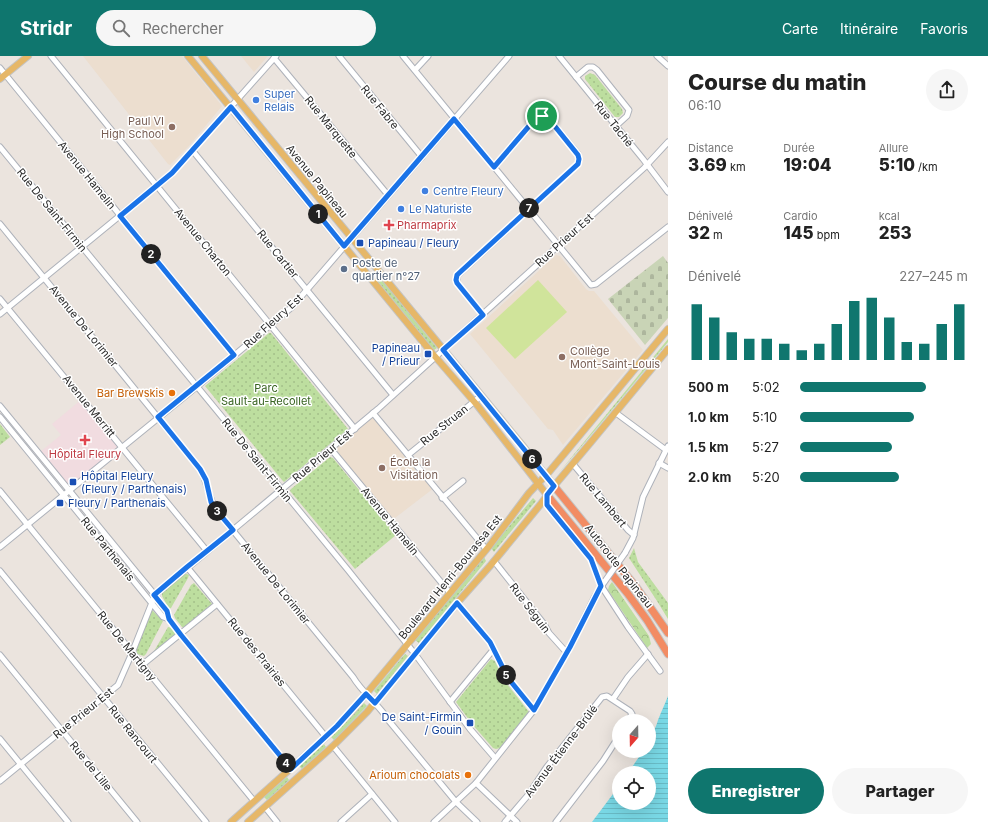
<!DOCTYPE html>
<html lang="fr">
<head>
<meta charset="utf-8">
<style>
  body { margin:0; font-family:Inter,sans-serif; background:#f6f6f6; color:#222; height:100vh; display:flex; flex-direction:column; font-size:15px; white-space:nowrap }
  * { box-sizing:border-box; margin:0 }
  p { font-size:13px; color:#767676 }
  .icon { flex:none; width:22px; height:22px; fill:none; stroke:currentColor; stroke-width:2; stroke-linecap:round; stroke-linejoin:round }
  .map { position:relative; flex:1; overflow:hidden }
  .drawer { display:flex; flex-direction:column; background:#fff; width:320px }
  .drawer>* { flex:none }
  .needle { width:26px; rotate:200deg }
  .fabs { position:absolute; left:612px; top:658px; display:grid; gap:8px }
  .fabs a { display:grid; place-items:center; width:44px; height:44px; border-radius:50%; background:#fff; box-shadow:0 4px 16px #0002; font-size:20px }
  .pin { position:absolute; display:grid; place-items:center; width:34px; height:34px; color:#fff; margin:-17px; border:2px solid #fff; border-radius:50%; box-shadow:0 1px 4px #0007 }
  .km { position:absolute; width:20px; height:20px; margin:-10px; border-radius:50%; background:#222; color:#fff; font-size:11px; line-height:20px; text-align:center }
  .round { display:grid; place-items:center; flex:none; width:42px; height:42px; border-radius:21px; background:#f6f6f6 }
  .head { display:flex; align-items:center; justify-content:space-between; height:68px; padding:0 20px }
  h1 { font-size:22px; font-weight:800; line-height:30px }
  .metrics { display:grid; grid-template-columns:repeat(3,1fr); gap:6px; height:68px; padding:4px 20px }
  .metrics div { display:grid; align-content:center }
  .metrics b { font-size:17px; font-weight:800 }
  .metrics small { font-size:11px; font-weight:400 }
  .metrics p { font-size:11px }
  .chart { height:112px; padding:8px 20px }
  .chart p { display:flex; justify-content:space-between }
  .chart svg { width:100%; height:72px; margin-top:4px; stroke:#0f766e; stroke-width:6 }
  .cta { display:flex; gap:8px; margin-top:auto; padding:8px 20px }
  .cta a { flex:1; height:46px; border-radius:24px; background:#0f766e; color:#fff; font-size:16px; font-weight:800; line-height:46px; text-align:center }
  .cta a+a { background:#f6f6f6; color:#222 }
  ul { padding:0 20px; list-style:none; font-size:13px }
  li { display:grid; grid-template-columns:64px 48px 1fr; align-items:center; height:30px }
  li i { height:10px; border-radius:5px; background:#0f766e }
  header { display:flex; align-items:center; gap:24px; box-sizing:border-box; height:56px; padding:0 20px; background:#0f766e; color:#fff }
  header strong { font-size:19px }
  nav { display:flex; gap:22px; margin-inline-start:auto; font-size:14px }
  .search { width:280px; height:36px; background:#f6f6f6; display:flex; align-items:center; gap:10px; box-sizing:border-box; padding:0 14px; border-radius:22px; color:#767676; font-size:15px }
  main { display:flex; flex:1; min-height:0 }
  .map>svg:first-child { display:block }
</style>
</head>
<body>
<header>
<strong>Stridr</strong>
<div class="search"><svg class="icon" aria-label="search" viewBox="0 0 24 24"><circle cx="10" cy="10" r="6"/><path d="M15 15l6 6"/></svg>Rechercher</div>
<nav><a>Carte</a><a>Itinéraire</a><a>Favoris</a></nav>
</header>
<main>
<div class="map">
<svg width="668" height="766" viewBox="0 0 668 766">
  <defs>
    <pattern id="green-dots" width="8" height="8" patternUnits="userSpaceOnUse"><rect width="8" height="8" fill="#bdde9f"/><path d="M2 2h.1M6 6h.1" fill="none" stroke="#a3bf89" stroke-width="1.8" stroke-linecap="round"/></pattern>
    <pattern id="forest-crowns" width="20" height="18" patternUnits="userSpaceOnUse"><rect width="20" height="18" fill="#bdde9f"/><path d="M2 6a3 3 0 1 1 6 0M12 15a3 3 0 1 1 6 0" fill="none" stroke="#a3bf89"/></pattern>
    <pattern id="cemetery-stones" width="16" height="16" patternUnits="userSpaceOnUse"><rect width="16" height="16" fill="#c9d4b6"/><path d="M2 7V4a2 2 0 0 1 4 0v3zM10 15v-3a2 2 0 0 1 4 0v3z" fill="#adb69d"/></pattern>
    <pattern id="water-rules" width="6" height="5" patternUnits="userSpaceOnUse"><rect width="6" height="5" fill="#79d8e5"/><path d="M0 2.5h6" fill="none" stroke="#69bac5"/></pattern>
  </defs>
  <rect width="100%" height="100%" fill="#ebe4de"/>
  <g fill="#ecdecf">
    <polygon points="83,0 182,0 222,50 188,91 170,109 168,108"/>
    <polygon points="241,0 268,0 254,16"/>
    <polygon points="556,199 560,200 586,233 589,235 594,235 643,294 563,389 553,374 548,373 470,278"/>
    <polygon points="373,357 434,432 391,465 331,393"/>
  </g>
  <polygon fill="#f1dce0" points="82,343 120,389 70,432 40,396 61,379 52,368"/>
  <g fill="url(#green-dots)">
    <polygon points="590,17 595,19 622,53 623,57 619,61 615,61 585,23 585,20"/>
    <polygon points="379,220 437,292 434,294 376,223"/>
    <polygon points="269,277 271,277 348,373 284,426 282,424 205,330"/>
    <polygon points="668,283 668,286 597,372 557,419"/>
    <polygon points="0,368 10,381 0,389"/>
    <polygon points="330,401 333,402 396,479 355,513 290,435 291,433"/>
    <polygon points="533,442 536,445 494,496 491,492"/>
    <polygon points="634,492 638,506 668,547 668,563 657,545 629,502"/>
    <polygon points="484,501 486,505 419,587 415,584"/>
    <polygon points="183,518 187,518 189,519 188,522 171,552 169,553 162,540 162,537"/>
    <polygon points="194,527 212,548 185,571 182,571 175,562 174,559 191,529"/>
    <polygon points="152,554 163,565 146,598 144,600 137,598 136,592"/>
    <polygon points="168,571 172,572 175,575 175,578 153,597"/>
    <polygon points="405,598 408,600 377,638 374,635"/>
    <polygon points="491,603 495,605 503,623 529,656 500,692 496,693 493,692 472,668 456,646"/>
    <polygon points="364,647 367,650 334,684 331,681"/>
    <polygon points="324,688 326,691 302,713 299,710"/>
    <polygon points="287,721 289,724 267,744 264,741"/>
  </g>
  <polygon fill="url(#forest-crowns)" points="612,526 649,580 651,588 647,592 608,534 609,530"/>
  <polygon fill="url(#cemetery-stones)" points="663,200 668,207 668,262 645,289 608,243"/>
  <polygon fill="#d0e49b" points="538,224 567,256 515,303 486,272"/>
  <path fill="url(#water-rules)" d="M668,640V766H592L619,730V747H649V717H628L643,695H649C649,679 654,678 658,664C661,656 665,648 668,640Z"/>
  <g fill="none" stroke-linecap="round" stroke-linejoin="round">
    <defs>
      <g id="minor">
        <polyline points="51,0 355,373"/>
        <polyline points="339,0 422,101"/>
        <polyline points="403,0 591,229 596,228 668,171"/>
        <polyline points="559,0 643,103 668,136"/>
        <polyline points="657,0 668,10"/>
        <polyline points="274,2 388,139"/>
        <polyline points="0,12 234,299"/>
        <polyline points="415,14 428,0"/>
        <polyline points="576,21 588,11 593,11 597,14 629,54 627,60 616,70"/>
        <polyline points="0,91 348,514 415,598 470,673 495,702"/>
        <polyline points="192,94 393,339"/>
        <path d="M0,168L200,413C208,427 208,442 217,455L353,621C363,638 379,648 389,665L456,746L477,766"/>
        <polyline points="0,243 207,495"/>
        <polyline points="0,258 172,117 276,0"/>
        <path d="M483,259L457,227V220L578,108L579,103L578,98L550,64C545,59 540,59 535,63L494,111"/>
        <polyline points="0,350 155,539 167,555 169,563 181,579 291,713"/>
        <polyline points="373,357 486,493"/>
        <polyline points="616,357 666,394"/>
        <polyline points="0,361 163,561 169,563"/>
        <polyline points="331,393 450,537"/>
        <polyline points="408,399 481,340"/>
        <polyline points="659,407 668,412"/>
        <polyline points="573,408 628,474 634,479"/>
        <polyline points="0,435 254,745"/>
        <polyline points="547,440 547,449 591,503 600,528 628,571 660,615"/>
        <polyline points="442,442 463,425"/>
        <polyline points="0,491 200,328 292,251 509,0"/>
        <polyline points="625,497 633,482 643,441 668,390"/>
        <polyline points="494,505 544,568 549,577 567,597"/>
        <polyline points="187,511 326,681"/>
        <polyline points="0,515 206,766"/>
        <polyline points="457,547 490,586 507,622 534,654"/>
        <polyline points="0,599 137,766"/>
        <polyline points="142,609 217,548"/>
        <polyline points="613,643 628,621 648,598"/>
        <polyline points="450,646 493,594"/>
        <polyline points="0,683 68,766"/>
        <polyline points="333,690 395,766"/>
        <polyline points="0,725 118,629 132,597 155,539 378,353 644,112 668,86"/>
        <polyline points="476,727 517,766"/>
        <polyline points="265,751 277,766"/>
        <polyline points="341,766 372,738"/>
        <polyline points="434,766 476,727 534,654 570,591 594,542 605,525"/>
        <polyline points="505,766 529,738 546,712 602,641 607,640 630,655 632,658 628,665"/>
        <polyline points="556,766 603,705 619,680"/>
      </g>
      <g id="major">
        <polyline points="188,0 432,297 477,349 547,439"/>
        <polyline points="202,0 522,389 554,430"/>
        <polyline points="0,23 28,0"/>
        <polyline points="231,766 328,679 352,655 490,489 529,437 549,416 668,273"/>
        <polyline points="248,766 333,690 367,656 457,547 490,510 540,449 554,430 591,386 668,293"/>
      </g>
      <g id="highway">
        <polyline points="554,430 636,531 668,577"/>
        <polyline points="547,439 628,538 647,564 668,598"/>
      </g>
    </defs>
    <use href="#minor" stroke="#aeb2ba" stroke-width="7"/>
    <use href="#major" stroke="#c4c4c4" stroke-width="8"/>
    <use href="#highway" stroke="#c4c4c4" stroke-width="9"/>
    <use href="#minor" stroke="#fff" stroke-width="5"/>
    <use href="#major" stroke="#e6b768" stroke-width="6"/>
    <use href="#highway" stroke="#f28c63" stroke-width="7"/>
    <defs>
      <polyline id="minor-bridge" points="605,525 625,497"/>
    </defs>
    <use href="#minor-bridge" stroke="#aeb2ba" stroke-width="7" stroke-linecap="butt"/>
    <use href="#minor-bridge" stroke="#fff" stroke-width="5"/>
  </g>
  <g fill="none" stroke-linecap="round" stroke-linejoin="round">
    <defs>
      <path id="route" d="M231,51L344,190L454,63L494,111L536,62C540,60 545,59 549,63L578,99L579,103L578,108L457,219L456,224L457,227L483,259L443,294L554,430L547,439V449L591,503L601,530L570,591L534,654L508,622L490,586L457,547L375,647L366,638L337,670L291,713L181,579L169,563L167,555L154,539L187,511L233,474L217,455L211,446L206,424L200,413L158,361L234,299L120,160L172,117Z"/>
    </defs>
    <use href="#route" stroke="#fff" stroke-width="8"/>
    <use href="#route" stroke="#1a73e8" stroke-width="5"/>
  </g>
  <g fill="#3f7fe0" stroke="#fff" stroke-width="1.5">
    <circle cx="256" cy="44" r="4"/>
    <circle cx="425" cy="135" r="4"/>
    <circle cx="401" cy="153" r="4"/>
  </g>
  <g fill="#8d6e63" stroke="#fff" stroke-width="1.5">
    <circle cx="172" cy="71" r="4"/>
    <circle cx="562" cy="301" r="4"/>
    <circle cx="382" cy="412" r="4"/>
  </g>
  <g fill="#e0444e" stroke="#fff" stroke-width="1.5">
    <path d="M387 163h4v4h4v4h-4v4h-4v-4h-4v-4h4z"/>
    <path d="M83 378h4v4h4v4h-4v4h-4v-4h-4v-4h4z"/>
  </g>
  <g fill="#1a4fb4" stroke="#fff" stroke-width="1.5">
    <rect x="356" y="183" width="8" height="8" rx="2"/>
    <rect x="424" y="294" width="8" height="8" rx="2"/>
    <rect x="69" y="422" width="8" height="8" rx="2"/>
    <rect x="56" y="443" width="8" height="8" rx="2"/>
    <rect x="466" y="663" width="8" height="8" rx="2"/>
  </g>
  <circle fill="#5c6f8a" stroke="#fff" stroke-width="1.5" cx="344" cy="213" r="4"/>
  <g fill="#e8710a" stroke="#fff" stroke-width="1.5">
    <circle cx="172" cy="337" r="4"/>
    <circle cx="468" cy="719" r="4"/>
  </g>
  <g text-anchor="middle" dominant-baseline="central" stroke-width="3" stroke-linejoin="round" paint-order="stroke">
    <g font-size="11" fill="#366cbe" stroke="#fff" text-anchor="start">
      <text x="264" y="38">Super<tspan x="264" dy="13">Relais</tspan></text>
      <text x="433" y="135">Centre Fleury</text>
      <text x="409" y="153">Le Naturiste</text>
    </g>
    <g font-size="11" fill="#2b2b2b" stroke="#fff">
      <text transform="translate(380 51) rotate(51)">Rue Fabre</text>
      <text transform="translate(614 68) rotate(51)">Rue Taché</text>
      <text transform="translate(331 71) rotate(51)">Rue Marquette</text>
      <text transform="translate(87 119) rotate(51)">Avenue Hamelin</text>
      <text transform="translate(317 125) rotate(51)">Avenue Papineau</text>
      <text transform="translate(52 154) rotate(51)">Rue De Saint-Firmin</text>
      <text transform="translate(564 184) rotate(-42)">Rue Prieur Est</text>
      <text transform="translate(203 186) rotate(51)">Avenue Charton</text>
      <text transform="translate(278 198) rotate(51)">Rue Cartier</text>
      <text transform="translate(273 265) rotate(-42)">Rue Fleury Est</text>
      <text transform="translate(84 270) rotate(51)">Avenue De Lorimier</text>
      <text transform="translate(89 350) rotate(51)">Avenue Merritt</text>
      <text transform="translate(444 369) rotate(-39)">Rue Struan</text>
      <text transform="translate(322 400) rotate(-40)">Rue Prieur Est</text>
      <text transform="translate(257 404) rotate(51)">Rue De Saint-Firmin</text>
      <text transform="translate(603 444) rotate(50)">Rue Lambert</text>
      <text transform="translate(390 465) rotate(51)">Avenue Hamelin</text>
      <text transform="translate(108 493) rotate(51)">Rue Parthenais</text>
      <text transform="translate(619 510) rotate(52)">Autoroute Papineau</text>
      <text transform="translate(450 521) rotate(-51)">Boulevard Henri-Bourassa Est</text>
      <text transform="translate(276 527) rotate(51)">Avenue De Lorimier</text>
      <text transform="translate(530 552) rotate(53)">Rue Séguin</text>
      <text transform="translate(127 590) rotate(51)">Rue De Martigny</text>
      <text transform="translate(257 596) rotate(51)">Rue des Prairies</text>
      <text transform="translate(83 657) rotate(-39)">Rue Prieur Est</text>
      <text transform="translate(133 678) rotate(51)">Rue Rancourt</text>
      <text transform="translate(561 695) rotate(-53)">Avenue Étienne-Brûlé</text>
      <text transform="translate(91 710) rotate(51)">Rue de Lille</text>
    </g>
    <g font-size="11" fill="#785e54" stroke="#fff" text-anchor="start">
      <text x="164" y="65" text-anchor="end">Paul VI<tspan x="164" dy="13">High School</tspan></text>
      <text x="570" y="295">Collège<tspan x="570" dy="13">Mont-Saint-Louis</tspan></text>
      <text x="390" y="406">École la<tspan x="390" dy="13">Visitation</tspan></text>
    </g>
    <g font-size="11" fill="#be3a42" stroke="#fff" text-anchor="start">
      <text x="397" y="169">Pharmaprix</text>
      <text x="85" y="398" text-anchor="middle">Hôpital Fleury</text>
    </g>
    <g font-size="11" fill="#164399" stroke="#fff" text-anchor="start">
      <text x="368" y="187">Papineau / Fleury</text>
      <text x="420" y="292" text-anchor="end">Papineau<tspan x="420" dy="13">/ Prieur</tspan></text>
      <text x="81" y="420">Hôpital Fleury<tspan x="81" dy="13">(Fleury / Parthenais)</tspan></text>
      <text x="68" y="447">Fleury / Parthenais</text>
      <text x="462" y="661" text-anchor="end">De Saint-Firmin<tspan x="462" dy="13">/ Gouin</tspan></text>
    </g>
    <g font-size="11" fill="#4e5e75" stroke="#fff" text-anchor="start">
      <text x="352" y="207">Poste de<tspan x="352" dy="13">quartier n°27</tspan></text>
    </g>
    <g font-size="11" fill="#376320" stroke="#fff">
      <text x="266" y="332">Parc<tspan x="266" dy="13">Sault-au-Recollet</tspan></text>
    </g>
    <g font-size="11" fill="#c56008" stroke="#fff" text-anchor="end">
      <text x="164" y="337">Bar Brewskis</text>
      <text x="460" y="719">Arioum chocolats</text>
    </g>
  </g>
</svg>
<div class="fabs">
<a><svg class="needle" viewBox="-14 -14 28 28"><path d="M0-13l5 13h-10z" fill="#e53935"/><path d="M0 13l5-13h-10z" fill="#767676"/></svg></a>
<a><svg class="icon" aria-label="locate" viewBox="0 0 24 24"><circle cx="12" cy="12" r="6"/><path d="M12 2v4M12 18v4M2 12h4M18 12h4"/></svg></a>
</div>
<div class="pin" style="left:542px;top:60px;background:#1e9e55"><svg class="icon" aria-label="arrive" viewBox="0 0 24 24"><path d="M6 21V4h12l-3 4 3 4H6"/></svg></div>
<b class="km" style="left:318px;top:158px">1</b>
<b class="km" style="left:151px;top:198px">2</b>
<b class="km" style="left:217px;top:455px">3</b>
<b class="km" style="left:286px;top:707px">4</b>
<b class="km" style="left:506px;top:619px">5</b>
<b class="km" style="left:532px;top:403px">6</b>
<b class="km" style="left:529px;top:152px">7</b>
</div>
<section class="drawer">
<div class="head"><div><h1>Course du matin</h1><p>06:10</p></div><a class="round"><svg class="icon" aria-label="share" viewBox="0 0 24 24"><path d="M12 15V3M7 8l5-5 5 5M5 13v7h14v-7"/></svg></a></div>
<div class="metrics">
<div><p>Distance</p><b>3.69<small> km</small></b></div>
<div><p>Durée</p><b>19:04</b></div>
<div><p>Allure</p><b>5:10<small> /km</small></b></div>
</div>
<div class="metrics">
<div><p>Dénivelé</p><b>32<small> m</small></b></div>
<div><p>Cardio</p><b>145<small> bpm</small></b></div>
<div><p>kcal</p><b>253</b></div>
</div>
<div class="chart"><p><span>Dénivelé</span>227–245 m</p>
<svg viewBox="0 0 160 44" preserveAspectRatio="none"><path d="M5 44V10M15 44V18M25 44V27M35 44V31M45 44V31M55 44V34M65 44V38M75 44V34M85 44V22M95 44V8M105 44V6M115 44V18M125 44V33M135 44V34M145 44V22M155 44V10"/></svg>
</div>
<ul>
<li><b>500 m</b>5:02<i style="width:75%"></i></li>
<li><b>1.0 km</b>5:10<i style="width:68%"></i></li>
<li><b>1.5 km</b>5:27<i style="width:55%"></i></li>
<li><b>2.0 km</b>5:20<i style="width:59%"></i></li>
</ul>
<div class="cta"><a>Enregistrer</a><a>Partager</a></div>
</section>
</main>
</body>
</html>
